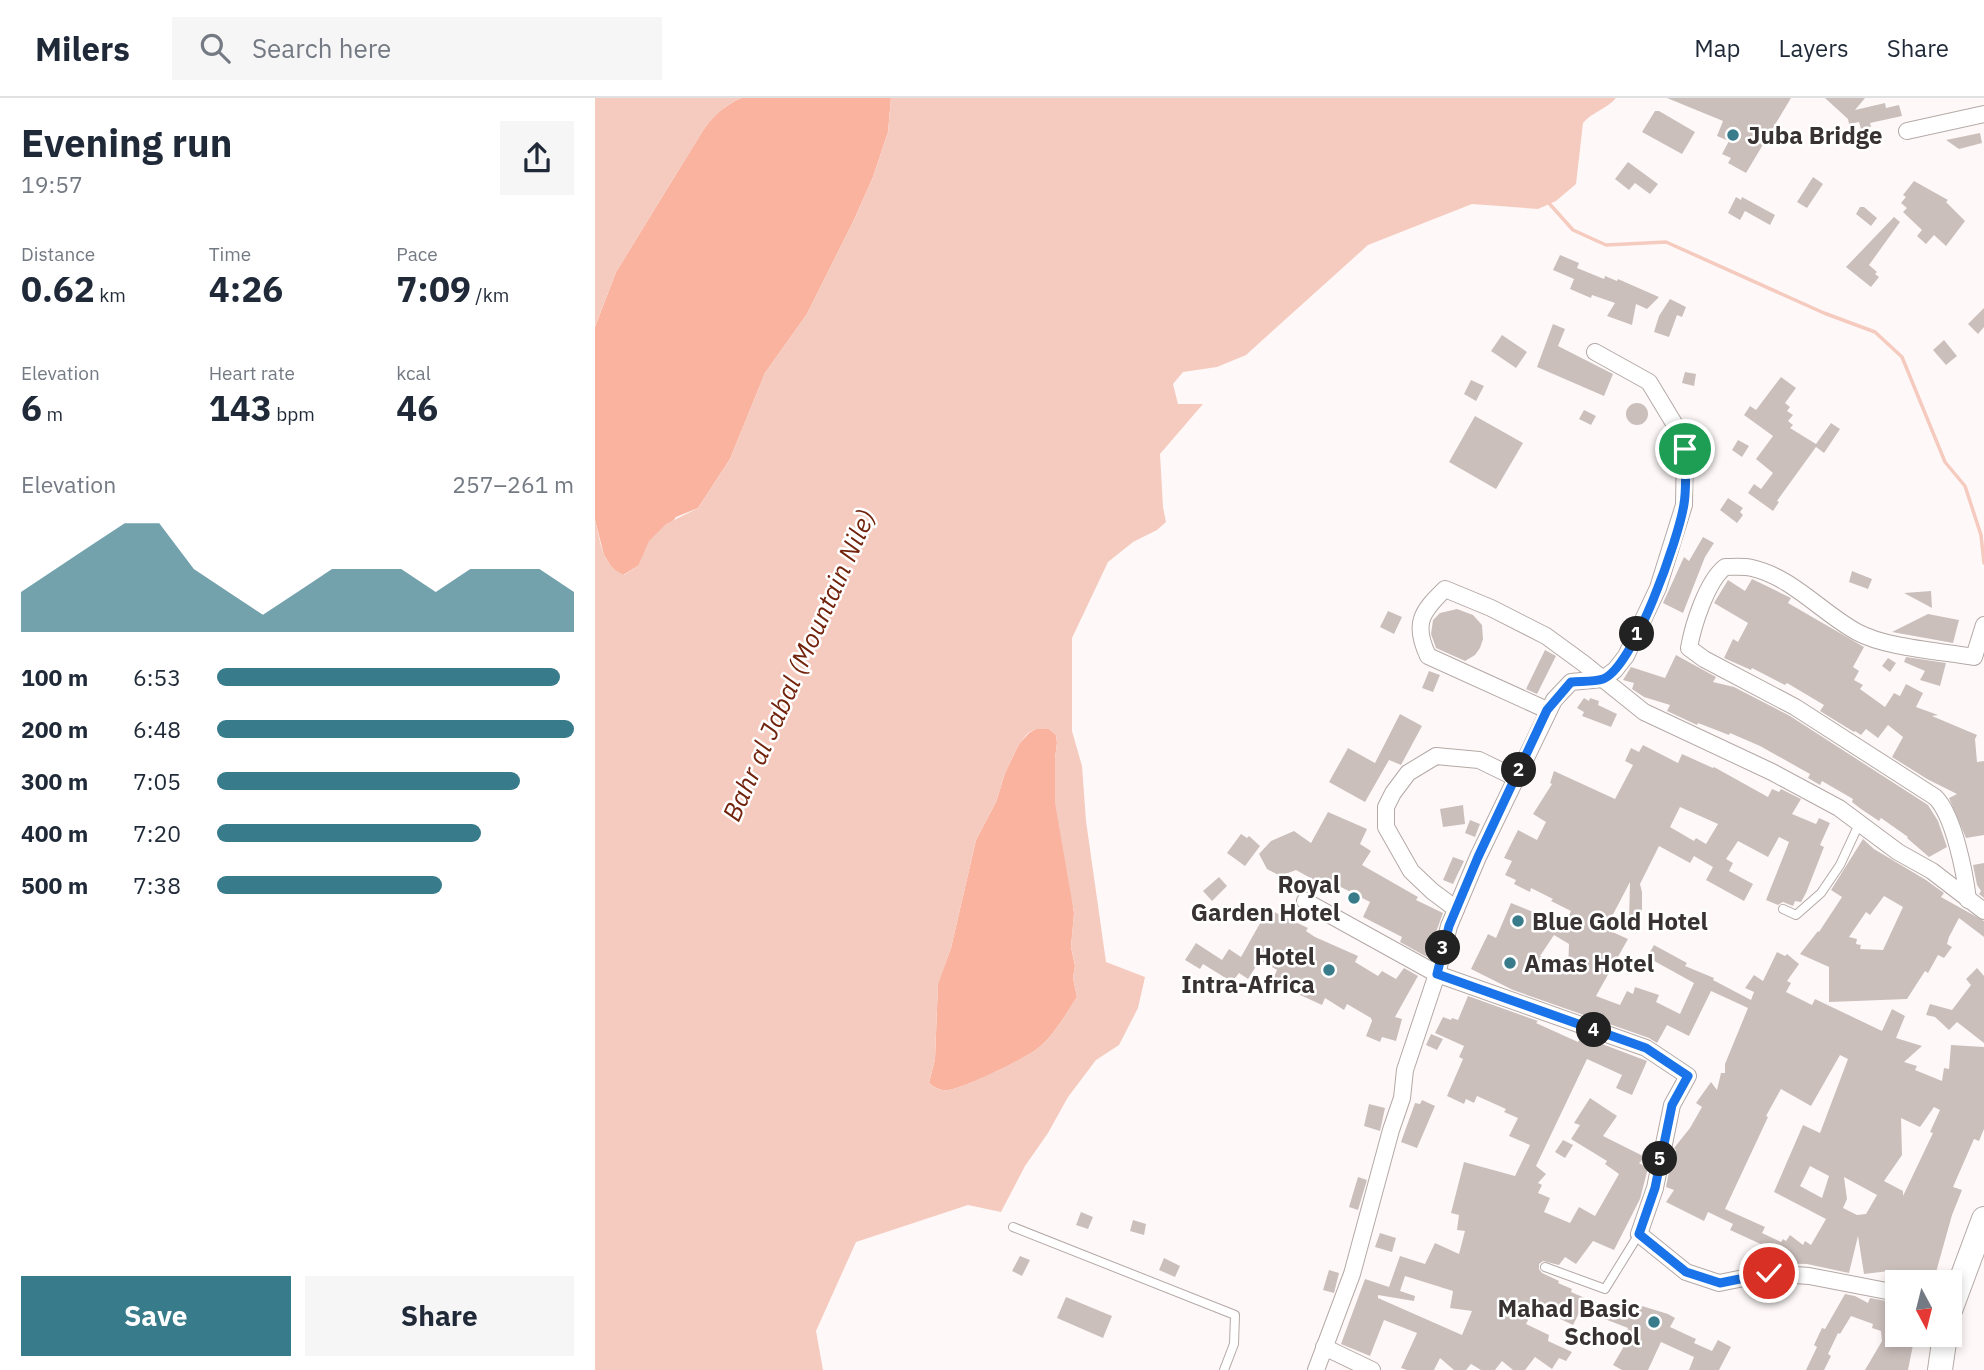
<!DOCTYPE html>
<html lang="en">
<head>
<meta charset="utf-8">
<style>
  body { margin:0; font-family:"IBM Plex Sans",sans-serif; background:#f6f6f7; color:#1f2937; height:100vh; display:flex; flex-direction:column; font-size:26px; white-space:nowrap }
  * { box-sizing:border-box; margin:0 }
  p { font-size:23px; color:#747a83 }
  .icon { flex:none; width:38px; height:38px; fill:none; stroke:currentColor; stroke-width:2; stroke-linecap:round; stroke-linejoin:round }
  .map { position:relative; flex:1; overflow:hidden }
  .panel { display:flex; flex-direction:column; background:#fff; width:595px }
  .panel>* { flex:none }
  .needle { width:46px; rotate:173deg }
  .buttons { position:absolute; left:1290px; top:1172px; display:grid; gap:14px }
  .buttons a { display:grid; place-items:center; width:77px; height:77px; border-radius:0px; background:#fff; box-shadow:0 4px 10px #0003; font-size:35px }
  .pin { position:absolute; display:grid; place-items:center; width:60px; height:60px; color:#fff; margin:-30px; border:4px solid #fff; border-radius:50%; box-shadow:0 2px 7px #0007 }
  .km { position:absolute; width:35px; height:35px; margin:-18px; border-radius:50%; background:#222; color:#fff; font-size:19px; line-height:35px; text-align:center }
  .round { display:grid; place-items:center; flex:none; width:74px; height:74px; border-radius:0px; background:#f6f6f7 }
  .overview { display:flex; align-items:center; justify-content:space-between; height:119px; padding:0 21px }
  h1 { font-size:38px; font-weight:800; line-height:52px }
  .stats { display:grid; grid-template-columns:repeat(3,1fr); gap:10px; height:119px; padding:7px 21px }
  .stats div { display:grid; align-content:center }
  .stats b { font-size:35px; font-weight:800 }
  .stats small { font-size:19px; font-weight:400 }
  .stats p { font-size:19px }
  .chart { height:196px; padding:14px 21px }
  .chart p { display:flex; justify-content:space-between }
  .chart svg { width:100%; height:126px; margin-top:7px; fill:#387b8b; opacity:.7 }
  .cta { display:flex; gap:14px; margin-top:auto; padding:14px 21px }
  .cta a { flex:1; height:80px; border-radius:0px; background:#387b8b; color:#fff; font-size:28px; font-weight:800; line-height:80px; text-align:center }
  .cta a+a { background:#f6f6f7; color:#1f2937 }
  ul { padding:0 21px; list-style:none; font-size:23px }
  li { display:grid; grid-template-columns:112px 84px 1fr; align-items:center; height:52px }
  li i { height:18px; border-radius:9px; background:#387b8b }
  header { display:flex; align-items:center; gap:42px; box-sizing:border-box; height:98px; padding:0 35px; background:#fff; border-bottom:2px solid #e0e1e3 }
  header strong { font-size:33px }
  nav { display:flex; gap:38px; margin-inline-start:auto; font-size:24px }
  .search { width:490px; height:63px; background:#f6f6f7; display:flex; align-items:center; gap:18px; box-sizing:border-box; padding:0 24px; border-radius:0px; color:#747a83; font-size:26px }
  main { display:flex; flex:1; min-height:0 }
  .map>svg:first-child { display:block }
</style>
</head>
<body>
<header>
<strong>Milers</strong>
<div class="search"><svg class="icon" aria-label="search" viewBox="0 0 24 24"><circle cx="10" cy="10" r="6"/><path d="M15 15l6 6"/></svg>Search here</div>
<nav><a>Map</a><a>Layers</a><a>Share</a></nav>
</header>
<main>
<section class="panel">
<div class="overview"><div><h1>Evening run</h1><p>19:57</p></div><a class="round"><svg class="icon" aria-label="share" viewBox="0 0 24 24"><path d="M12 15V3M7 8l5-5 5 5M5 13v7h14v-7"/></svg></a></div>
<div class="stats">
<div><p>Distance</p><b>0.62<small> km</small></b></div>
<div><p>Time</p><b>4:26</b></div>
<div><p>Pace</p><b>7:09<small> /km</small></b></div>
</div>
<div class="stats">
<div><p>Elevation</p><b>6<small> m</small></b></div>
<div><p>Heart rate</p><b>143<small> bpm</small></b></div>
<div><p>kcal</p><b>46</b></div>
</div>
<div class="chart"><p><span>Elevation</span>257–261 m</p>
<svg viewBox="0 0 160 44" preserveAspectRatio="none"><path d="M0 44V30L10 22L20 14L30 6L40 6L50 22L60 30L70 38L80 30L90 22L100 22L110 22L120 30L130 22L140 22L150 22L160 30V44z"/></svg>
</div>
<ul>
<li><b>100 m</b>6:53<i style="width:96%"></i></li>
<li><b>200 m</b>6:48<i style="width:100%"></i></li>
<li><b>300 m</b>7:05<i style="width:85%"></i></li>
<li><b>400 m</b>7:20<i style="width:74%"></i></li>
<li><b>500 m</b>7:38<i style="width:63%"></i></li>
</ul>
<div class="cta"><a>Save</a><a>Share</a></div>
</section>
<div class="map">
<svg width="1389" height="1272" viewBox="0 0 1389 1272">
  <rect width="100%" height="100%" fill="#fef9f8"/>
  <g fill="#f9b39f">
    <path d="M146,0H296L293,34L278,79L258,124L212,216L170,275L135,361L103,410L81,419L43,468L28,477L18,472L9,457L0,422V229L21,174L107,34C118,17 128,9 146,0Z"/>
    <path d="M441,631H454L461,637L462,645L460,660L479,816L476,849L480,868L478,880L482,899C471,916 458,939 442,951C429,961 370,990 353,992C346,993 340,990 334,985L340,961L343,885L356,850L381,742L401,704L410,675L424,646L434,635Z"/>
  </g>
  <g fill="#f6cbbf" fill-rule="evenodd">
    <path d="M0,0H146C128,9 118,17 107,34L21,174L0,229Z"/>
    <path d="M296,0H1021C1012,11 997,14 988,25L981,86L961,103L943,111L877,106L773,147L651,257L622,269L588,274L578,286L583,306H608L565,356L568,409L571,424L562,432L538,444L513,464L477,540V633L487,668L491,723L511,864L550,879L543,910L524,947L501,962L473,999L453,1035L430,1068L406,1114L373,1107L261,1144L221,1233L228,1272H0V422C6,444 6,467 29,477L43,468L54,443L71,426L103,410L135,361L170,275L212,216L258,124L278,79L293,34ZM441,631H454L461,637L462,645L460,660V705L479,815L476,849L480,867L478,880L482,899C471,916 458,939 442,951C429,961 369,990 353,992C345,993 340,990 334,985L340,961L343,886L356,850L381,742L401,704L410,675L424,646L433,635Z"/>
  </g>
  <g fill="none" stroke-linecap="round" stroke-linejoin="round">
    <polyline stroke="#f6cbbf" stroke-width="3.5" points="952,103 978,132 1011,147 1071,144 1229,215 1280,234 1307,259 1350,364 1370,388 1386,437 1389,465"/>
  </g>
  <g fill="#cbbfbc" fill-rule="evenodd">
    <polygon points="1072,0 1196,0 1151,75 1133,65 1136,60 1127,56 1134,43 1122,38 1128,23"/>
    <polygon points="1230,0 1270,0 1260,12 1290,5 1291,10 1304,7 1307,18 1275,25 1276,29 1266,31 1264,24 1254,26 1253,21"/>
    <polygon points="1060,13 1064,13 1100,34 1087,56 1047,34"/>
    <polygon points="1385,35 1387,45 1364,51 1351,42"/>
    <polygon points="1033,64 1063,86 1055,96 1040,85 1034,92 1020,81"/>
    <polygon points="1218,79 1228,86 1212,110 1202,104"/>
    <polygon points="1319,83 1353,102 1351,104 1370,123 1351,148 1339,137 1331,146 1322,138 1327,132 1308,114 1312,110 1306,105 1311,99 1308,97"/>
    <polygon points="1141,99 1146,102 1147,99 1180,117 1175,127 1150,113 1145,122 1133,115"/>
    <polygon points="1265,109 1269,109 1282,120 1276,128 1261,116"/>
    <polygon points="1299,119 1305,124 1274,167 1282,174 1280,176 1284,179 1276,189 1251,169"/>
    <polygon points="965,157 984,165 982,170 1009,181 1010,178 1022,183 1023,181 1064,199 1052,211 1041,206 1037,227 1012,218 1020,205 997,197 996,200 975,191 979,181 958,172"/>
    <polygon points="1075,201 1091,209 1087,219 1082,217 1074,239 1059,234 1064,218"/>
    <polygon points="1389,210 1389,229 1383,236 1373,226"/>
    <polygon points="958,226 970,231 963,248 1018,276 1009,298 942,269"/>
    <polygon points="907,237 932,254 921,270 896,253"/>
    <polygon points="1349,242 1362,258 1351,267 1338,252"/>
    <polygon points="1090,274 1101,276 1099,288 1087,285"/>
    <polygon points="1186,279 1201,290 1190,305 1195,309 1192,313 1198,317 1193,323 1198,327 1195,330 1221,346 1236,325 1245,331 1229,355 1221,349 1182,403 1184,404 1178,413 1153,395 1159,386 1166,391 1178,375 1161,361 1178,338 1149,317 1155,308 1161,312"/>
    <polygon points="876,282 889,288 881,303 869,296"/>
    <circle cx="1042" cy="316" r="11"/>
    <polygon points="989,312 1001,318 996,327 984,321"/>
    <polygon points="880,318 928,345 901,391 854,364"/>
    <polygon points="1143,342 1154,348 1147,359 1137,352"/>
    <polygon points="1133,400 1148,410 1145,414 1148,417 1142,425 1125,412"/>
    <polygon points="1108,439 1119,445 1110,459 1088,515 1068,505 1089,459 1094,463"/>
    <polygon points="1257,473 1277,481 1273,491 1254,484"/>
    <polygon points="1157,481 1194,499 1196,500 1193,505 1269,549 1258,569 1264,573 1259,582 1268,587 1265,591 1290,609 1299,595 1305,598 1311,586 1328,595 1321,609 1343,617 1337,618 1382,637 1380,641 1382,664 1389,663 1389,737 1371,740 1354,700 1362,696 1332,681 1297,659 1308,639 1293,627 1283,640 1271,631 1266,637 1260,633 1259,634 1225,613 1229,607 1192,585 1190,587 1157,570 1156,572 1129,560 1138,541 1143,544 1153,525 1119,505 1133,482 1150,493"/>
    <polygon points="1336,493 1337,510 1309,495"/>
    <polygon points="862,511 878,517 887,527 888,541 885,550 880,557 870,563 841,550 836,536 838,522 845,515"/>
    <polygon points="793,513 807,519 799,536 785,529"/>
    <polygon points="1333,516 1364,522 1358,545 1297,534"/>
    <polygon points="950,552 961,558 942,596 931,591"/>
    <polygon points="1081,557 1121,579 1118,584 1139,589 1195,618 1333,707 1343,723 1352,749 1334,759 1312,740 1313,739 1286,720 1284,723 1266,711 1257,704 1258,701 1227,683 1225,687 1213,680 1215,676 1165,648 1135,635 1134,637 1103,625 1102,627 1072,613 1075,607 1049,599 1037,591 1039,585 1028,582 1036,569 1070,580"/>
    <polygon points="1311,559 1351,565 1345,588 1325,582 1330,573 1309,564"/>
    <polygon points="1293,560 1301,565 1295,574 1287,568"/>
    <polygon points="834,573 845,577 838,594 827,590"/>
    <polygon points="989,600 994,603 995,600 1004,603 1003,607 1022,616 1016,629 987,618 989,614 982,610"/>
    <polygon points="805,616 827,628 806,667 794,662 770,704 734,684 753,650 780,665"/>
    <path d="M1048,647L1083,665L1087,656L1118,670L1119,669L1173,699L1177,691L1184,694L1186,691L1206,701L1197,716L1221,726L1224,720L1235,725L1225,747L1229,749L1211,795L1206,804L1200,803L1198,808L1188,804L1183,807L1171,802L1194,744L1184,739L1173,759L1143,743L1131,761L1138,765L1134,773L1158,786L1149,803L1111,782L1118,769L1099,758L1095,765L1064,748L1045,786L1047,794V822L1034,823L1035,784L1013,826L1002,827L1033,841L1001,898L1025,907L1032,893L1038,896L1040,889L1064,897L1061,904L1085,916L1099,885L1052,859L1059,847L1092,865L1090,868L1119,880L1118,882L1156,902L1159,894L1150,890L1159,877L1168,883L1182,854L1190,858L1192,856L1204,866L1192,883L1196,885L1191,894L1217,907L1220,901L1287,933L1297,911L1310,918L1301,940L1327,948L1309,964L1322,968L1320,972L1347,983L1349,970L1354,971L1356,947L1389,949V1031L1384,1043L1379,1041L1358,1089L1367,1092L1357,1117L1338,1185H1304L1291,1182L1294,1173L1269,1176L1263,1138L1254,1175L1212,1166L1174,1165L1161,1167L1157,1164L1170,1148L1135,1132L1138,1126L1113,1114L1109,1123L1071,1104L1079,1092L1071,1089L1077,1058L1081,1052L1079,1050L1095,1030L1107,1009L1101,1005L1116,984L1122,992L1126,975H1130V966L1153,910L1116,893L1094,938L1072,927L1062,945L1054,940L918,892L876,871L893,836L901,840L916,805L970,827L976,813L956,803L958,801L936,790L935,794L919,786L921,782L910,777L917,763L909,760L923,732L942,742L951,724L938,716L957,686L955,685L959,673L1020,701L1038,667L1030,663L1036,650L1044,654ZM1085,709L1123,726L1111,746L1101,740L1099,743L1075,729ZM959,837L974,846L973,870L945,858ZM1245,957L1253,961L1225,1035L1208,1027L1179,1094L1231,1121L1216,1147L1210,1143L1208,1147L1195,1137L1191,1143L1188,1141L1186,1144L1167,1135L1170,1129L1130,1111L1173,1019L1171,1018L1186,991L1216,1008ZM1339,1009L1345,1012L1335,1034L1338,1035L1308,1098V1093L1289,1083L1307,1057L1306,1020L1325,1029ZM1215,1068L1234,1078L1227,1100L1205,1088ZM1249,1079L1282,1097L1271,1116L1262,1117L1248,1110L1252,1101Z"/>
    <polygon points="868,707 870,726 848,729 845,711"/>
    <polygon points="733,714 772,731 765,746 776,753 767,767 823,799 821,802 848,815 832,859 805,844 807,839 768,819 775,804 742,787 739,793 701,772 685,778 672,771 664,756 676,743 699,733 716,745"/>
    <polygon points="875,722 885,726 880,739 870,735"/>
    <polygon points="646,736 652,740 654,738 665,748 650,768 632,755"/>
    <path d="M1268,741L1279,751L1331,782L1349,795L1346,799L1389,823V839L1364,820L1354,839L1352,846L1357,849L1349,860L1343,857L1333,875L1330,873L1312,901L1234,904V869L1205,856L1223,833L1224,834L1247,799L1236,792ZM1289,798L1308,809L1288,852L1265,851L1266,847L1261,846L1262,841L1254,839L1271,814L1275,817Z"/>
    <polygon points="858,759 869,763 858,786 848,782"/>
    <polygon points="1389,765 1389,800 1384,796 1386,793 1382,787 1378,767"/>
    <polygon points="624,779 632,788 617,803 608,793"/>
    <polygon points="673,811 713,830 711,833 720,839 763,858 760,864 783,878 787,873 801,881 809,870 823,878 800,919 807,921 801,943 787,939 785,944 771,938 777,923 776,920 752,906 749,912 730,900 727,907 705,897 707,893 679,879 682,872 665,862 653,881 644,875 637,884 608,866 605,871 590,862 601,845 627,862 634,851 646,859"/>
    <polygon points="1382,870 1389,878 1389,945 1362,924 1354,932 1340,919 1331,917 1335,906 1357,912 1376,887 1371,881"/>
    <path d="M873,898L943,923L941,925L983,944L986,938L1052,963L1037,997L1021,990L1027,977L992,961L941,1068L951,1076L943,1085L947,1087L943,1095L955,1100L949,1114L975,1125L984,1109L1000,1118L1024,1076L1010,1066L1012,1063L976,1041L985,1027L979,1025L995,1000L1022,1018L1008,1038L1050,1059L1044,1065L1053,1070L1045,1101L1019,1152L998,1143L981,1166L970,1159L964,1167L948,1163L944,1166V1171L947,1175L964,1183L963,1185L977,1191L976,1194L1039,1221L1047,1208L1073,1216L1080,1220L1075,1229L1101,1241L1099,1245L1117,1253L1123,1242L1136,1249L1124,1272H1094L1099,1259L1066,1244L1053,1272H1027L1018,1267L1035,1238L1030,1236L1033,1230L994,1215L992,1218L984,1215L978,1227L940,1209L931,1226L954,1237L953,1243L977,1254L971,1263L964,1260L957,1271L940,1259L930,1272H918L907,1263L900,1272H886L876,1266L871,1272H859L845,1260L839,1272H812L806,1270L822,1235L789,1222L775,1258L746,1246L770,1181L794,1189L805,1158L830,1166L840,1145L864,1156L870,1133L862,1132L864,1117L856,1115L869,1064L920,1078L935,1047L914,1038L923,1020L909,1014L911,1011L882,998L879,1005L871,1001L869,1006L852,998L868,961L864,959L869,948L840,935L848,919L856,922L857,920L863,922ZM810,1178L858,1193L855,1210L877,1213L867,1237L783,1200V1197L819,1203L820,1198L805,1193Z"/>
    <polygon points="836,936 848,941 842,952 831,947"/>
    <polygon points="827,1002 840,1008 822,1050 806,1044 820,1005 825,1006"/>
    <polygon points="774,1006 790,1010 785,1033 769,1028"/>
    <polygon points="968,1042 978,1047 970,1060 960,1054"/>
    <polygon points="763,1079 772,1082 763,1112 754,1109"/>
    <polygon points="486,1114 498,1119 493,1131 481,1127"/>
    <polygon points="538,1122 551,1126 549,1137 535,1133"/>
    <polygon points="785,1135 801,1140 797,1154 780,1149"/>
    <polygon points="425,1158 435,1162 427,1178 417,1173"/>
    <polygon points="569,1160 585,1168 580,1179 564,1172"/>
    <polygon points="734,1172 744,1175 739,1195 728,1192"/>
    <polygon points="1250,1196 1260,1198 1273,1205 1275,1200 1302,1205 1302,1237 1320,1237 1313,1272 1270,1272 1287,1243 1286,1233 1277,1230 1278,1226 1256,1218 1245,1236 1243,1235 1233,1256 1236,1258 1229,1272 1211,1272 1222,1249 1219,1247 1227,1230 1230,1231"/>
    <polygon points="471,1199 517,1218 508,1240 462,1220"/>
  </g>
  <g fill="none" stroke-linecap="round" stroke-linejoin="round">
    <defs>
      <g id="service">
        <polyline points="1188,811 1201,817 1226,795 1245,767 1264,726"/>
        <polyline points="418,1129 640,1217 639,1246 629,1272"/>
        <polyline points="950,1169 1010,1191 1044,1136"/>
      </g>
      <g id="minor">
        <polyline points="1312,33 1389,16"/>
        <path d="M952,612L833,558C818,526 826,514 850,491L896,510L951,538L988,565L1049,614L1177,674L1244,710L1303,754L1337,773L1389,813"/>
        <path d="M1373,802C1370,776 1359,717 1340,699L1200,609L1109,561L1094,550C1098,527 1112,483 1130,469C1139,469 1148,468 1157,470C1197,479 1227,515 1262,534C1291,550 1346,553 1379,559L1389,527"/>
        <polyline points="710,803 842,876 1051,950 1093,978 1077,1007 1060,1090 1044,1136 1091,1174 1124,1185 1174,1175 1214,1178 1302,1195"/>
        <polyline points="861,811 837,793 816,773 791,729 791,709 798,695 813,675 841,658 884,662 921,680"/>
        <polyline points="729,1249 777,1272"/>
        <polyline points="721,1272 757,1176 796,1032 807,1000 810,972 842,876 854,828 883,759 959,602 976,584 1008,581 1020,572 1031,558 1063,490 1089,407 1090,351 1080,327 1054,284 1000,254"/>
      </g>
      <g id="primary">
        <polyline points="1354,1215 1389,1121"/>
        <polyline points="1345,1272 1350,1237"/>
      </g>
    </defs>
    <use href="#service" stroke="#b4a9a6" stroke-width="10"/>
    <use href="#minor" stroke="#b4a9a6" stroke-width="18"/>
    <use href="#primary" stroke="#b4a9a6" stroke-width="26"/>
    <use href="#service" stroke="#fff" stroke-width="8"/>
    <use href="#minor" stroke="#fff" stroke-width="16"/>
    <use href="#primary" stroke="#fff" stroke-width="24"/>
  </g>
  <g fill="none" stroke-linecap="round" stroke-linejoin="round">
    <defs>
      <path id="route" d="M1090,351C1090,369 1092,388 1089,406C1084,439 1039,569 1008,581C999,584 985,583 976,584L952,612L883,759L854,828L842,876L1051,950L1093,978L1077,1007L1060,1090L1044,1136L1091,1174L1125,1185L1174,1175"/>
    </defs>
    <use href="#route" stroke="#fff" stroke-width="14"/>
    <use href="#route" stroke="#1a73e8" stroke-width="9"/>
  </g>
  <g fill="#387b8b" stroke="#fff" stroke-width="2.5">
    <circle cx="1138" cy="37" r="7"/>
    <circle cx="759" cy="800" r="7"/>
    <circle cx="923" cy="823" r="7"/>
    <circle cx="915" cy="865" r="7"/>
    <circle cx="734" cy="872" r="7"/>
    <circle cx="1059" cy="1224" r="7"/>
  </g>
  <g text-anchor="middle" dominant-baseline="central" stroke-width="5" stroke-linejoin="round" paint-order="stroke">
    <g font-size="24" font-weight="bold" fill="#383332" stroke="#fff" text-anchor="start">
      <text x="1152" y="37">Juba Bridge</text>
      <text x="745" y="786" text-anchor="end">Royal<tspan x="745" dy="28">Garden Hotel</tspan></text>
      <text x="937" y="823">Blue Gold Hotel</text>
      <text x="720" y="858" text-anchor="end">Hotel<tspan x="720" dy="28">Intra-Africa</tspan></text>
      <text x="929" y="865">Amas Hotel</text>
      <text x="1045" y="1210" text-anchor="end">Mahad Basic<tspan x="1045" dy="28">School</tspan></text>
    </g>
    <g font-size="26" font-style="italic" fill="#72230b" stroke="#fff">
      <text transform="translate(203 567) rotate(-66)">Bahr al Jabal (Mountain Nile)</text>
    </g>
  </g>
</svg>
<div class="buttons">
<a><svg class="needle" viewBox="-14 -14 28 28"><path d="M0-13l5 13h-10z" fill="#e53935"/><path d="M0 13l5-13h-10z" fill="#747a83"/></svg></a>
</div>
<div class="pin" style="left:1090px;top:351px;background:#1e9e55"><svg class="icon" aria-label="arrive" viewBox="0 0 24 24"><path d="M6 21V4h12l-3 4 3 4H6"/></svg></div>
<div class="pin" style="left:1174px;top:1175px;background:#d93025"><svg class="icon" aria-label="check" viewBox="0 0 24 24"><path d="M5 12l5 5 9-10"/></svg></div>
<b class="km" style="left:1042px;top:536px">1</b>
<b class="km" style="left:924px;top:672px">2</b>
<b class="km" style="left:848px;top:850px">3</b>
<b class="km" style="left:999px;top:932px">4</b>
<b class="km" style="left:1065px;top:1061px">5</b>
</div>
</main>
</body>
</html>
